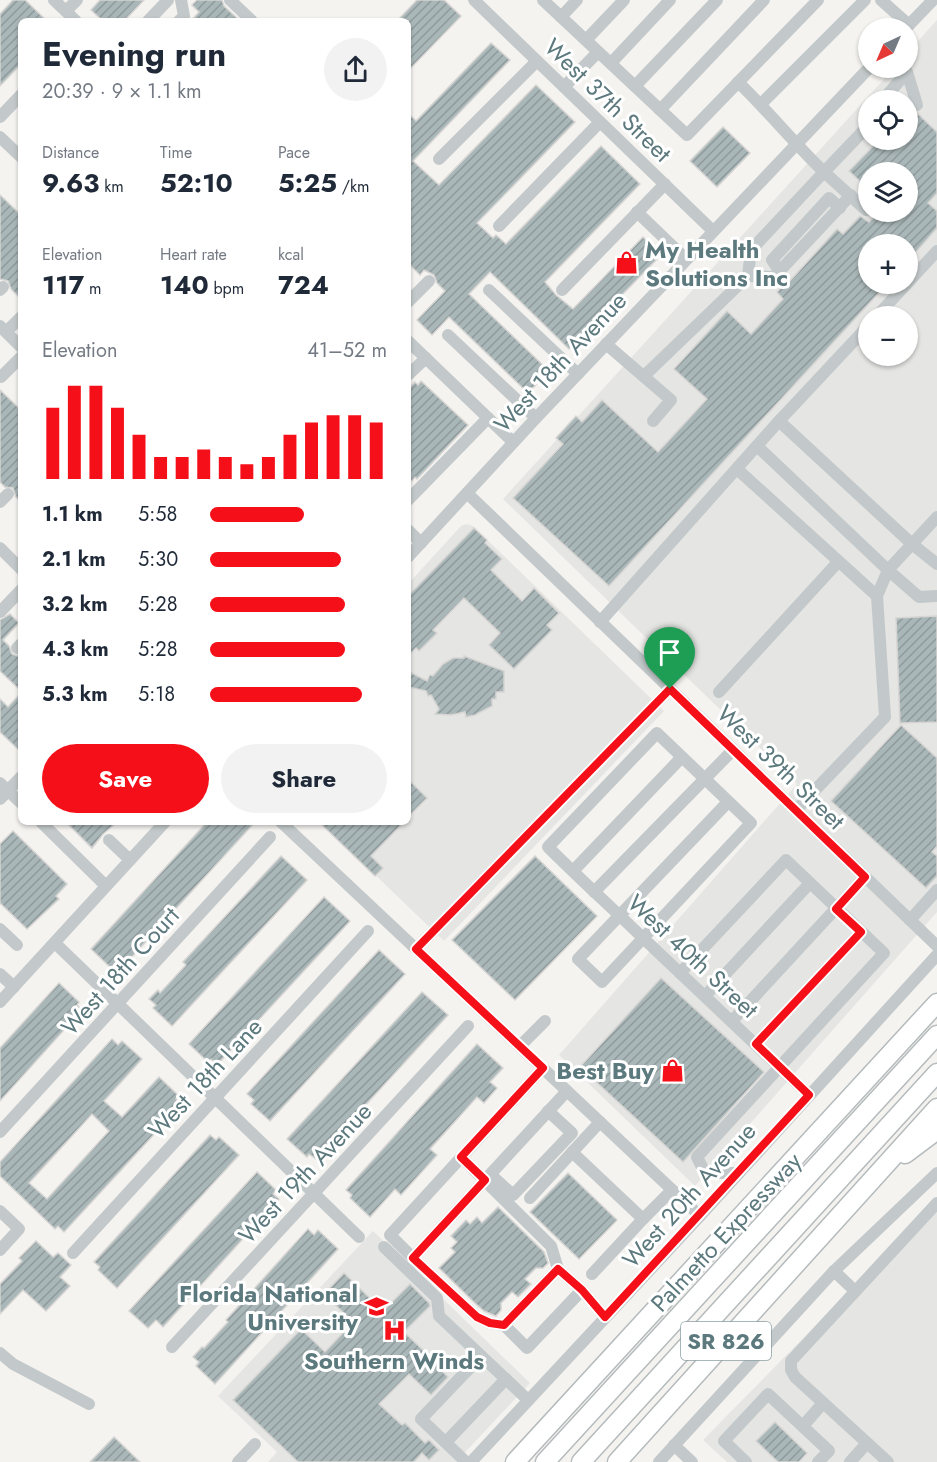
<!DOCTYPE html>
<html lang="en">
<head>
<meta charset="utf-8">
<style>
  body { margin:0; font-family:Jost,sans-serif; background:#f2f2f3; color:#1f2937; height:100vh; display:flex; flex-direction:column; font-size:22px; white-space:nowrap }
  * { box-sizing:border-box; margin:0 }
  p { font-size:20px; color:#747a83 }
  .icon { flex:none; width:33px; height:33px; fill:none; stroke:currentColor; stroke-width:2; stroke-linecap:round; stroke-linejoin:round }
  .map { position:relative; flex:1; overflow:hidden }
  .panel { position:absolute; left:18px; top:18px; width:393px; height:807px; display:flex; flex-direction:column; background:#fff; border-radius:9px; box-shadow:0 2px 4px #0004 }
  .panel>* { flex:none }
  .needle { width:39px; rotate:224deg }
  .buttons { position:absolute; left:858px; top:18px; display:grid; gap:12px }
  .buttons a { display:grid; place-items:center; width:60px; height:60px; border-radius:50%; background:#fff; box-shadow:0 2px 4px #0004; font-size:30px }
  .pin { position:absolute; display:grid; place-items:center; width:51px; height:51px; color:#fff; margin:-62px -26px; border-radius:50% 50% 50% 0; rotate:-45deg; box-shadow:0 0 6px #0007 }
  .pin .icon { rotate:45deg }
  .round { display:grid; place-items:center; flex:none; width:63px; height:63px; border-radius:32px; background:#f2f2f3 }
  .overview { display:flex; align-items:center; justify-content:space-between; height:102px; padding:0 24px }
  h1 { font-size:33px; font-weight:700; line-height:45px }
  .stats { display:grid; grid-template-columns:repeat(3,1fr); gap:9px; height:102px; padding:6px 24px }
  .stats div { display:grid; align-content:center }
  .stats b { font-size:26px; font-weight:700 }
  .stats small { font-size:16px; font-weight:400 }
  .stats p { font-size:16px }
  .chart { height:168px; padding:12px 24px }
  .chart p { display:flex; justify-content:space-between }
  .chart svg { width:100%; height:108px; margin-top:6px; stroke:#f50f19; stroke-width:6 }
  .cta { display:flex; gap:12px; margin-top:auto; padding:12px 24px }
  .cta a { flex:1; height:69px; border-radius:36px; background:#f50f19; color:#fff; font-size:24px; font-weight:700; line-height:69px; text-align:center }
  .cta a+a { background:#f2f2f3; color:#1f2937 }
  ul { padding:0 24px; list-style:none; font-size:20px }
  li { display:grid; grid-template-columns:96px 72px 1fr; align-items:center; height:45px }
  li i { height:15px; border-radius:8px; background:#f50f19 }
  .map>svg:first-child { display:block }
</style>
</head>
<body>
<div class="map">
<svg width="937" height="1462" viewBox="0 0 937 1462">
  <defs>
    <pattern id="building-hatch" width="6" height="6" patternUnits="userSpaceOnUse" patternTransform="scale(1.5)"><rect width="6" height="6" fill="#aab7b8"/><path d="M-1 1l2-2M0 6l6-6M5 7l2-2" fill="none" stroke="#8e9a9b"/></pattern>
  </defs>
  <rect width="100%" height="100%" fill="#f5f3f0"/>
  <g fill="#e5e5e3" fill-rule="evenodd">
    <path d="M937,20V912L695,1186L559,1055L797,784L503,499L894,68H908V52ZM868,100H908V140H868ZM868,172H908V212H868ZM868,244H908V284H868ZM868,316H908V356H868Z"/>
    <polygon points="466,524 473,526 664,711 444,941 320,822 408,822 408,584 461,526"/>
    <polygon points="937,1202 937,1462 727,1462 703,1440"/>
    <polygon points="373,1231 530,1383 456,1462 268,1462 277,1452 218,1396"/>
  </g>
  <g fill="url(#building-hatch)" stroke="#d6d5d3" stroke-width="1.5" fill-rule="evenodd">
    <polygon points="13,0 25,0 47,21 21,21 21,64 0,86 0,14"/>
    <polygon points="100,0 144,0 124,21 103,21 91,10"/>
    <polygon points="197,0 222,0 224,6 240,21 191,21 199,12 192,5"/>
    <polygon points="417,0 444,0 461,16 408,71 408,21 397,21"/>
    <polygon points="491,43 510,60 413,161 439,185 536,85 575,122 477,223 493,238 496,235 506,244 601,146 640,184 545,282 556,295 573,309 643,237 661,255 569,349 490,272 469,294 549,371 528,393 449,317 432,335 417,320 445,291 437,283 434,275 424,270 420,275 408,263 408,113 416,121"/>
    <polygon points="908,105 912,111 917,113 937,132 937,193 928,203 937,211 937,228 908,261 908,244 868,244 868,284 887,284 609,586 513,498 563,444 556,438 576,416 582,422 602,400 658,452 707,399 674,369 727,311 751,334 783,299 777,292 786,282 788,283 837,229 843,234 860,216 869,222 879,212 908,212 908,172 868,172 868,189 849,171 879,140 908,140"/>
    <polygon points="723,127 750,153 717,187 690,161"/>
    <polygon points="0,195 21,215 21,299 11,289 8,281 0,279"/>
    <polygon points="421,381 468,425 417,479 415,477 408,485 408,389 415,382 418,385"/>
    <polygon points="0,390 21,410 21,502 16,497 13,488 5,487 0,482"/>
    <polygon points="474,528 487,540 485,543 502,559 491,570 522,601 534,588 559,613 547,625 552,630 514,669 489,645 500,633 464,598 433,630 437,633 419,651 416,648 408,656 408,596"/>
    <polygon points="10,614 19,623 3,640 9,646 12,654 21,657 21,691 0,671 0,620"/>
    <polygon points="937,616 937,722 900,723 896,618"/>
    <polygon points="464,656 504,671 504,692 496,692 496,699 492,699 492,706 475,715 466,717 465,712 451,715 435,714 439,709 431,695 428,696 426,691 408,687 408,671 427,681 430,675 433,676 443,664 453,658 464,658"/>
    <polygon points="21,693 21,752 0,732 0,699 8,707"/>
    <polygon points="901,725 937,758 937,846 932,852 937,856 937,876 926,888 831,801"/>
    <polygon points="408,779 427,798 408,817"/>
    <polygon points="66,822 117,822 103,834 92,848"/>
    <polygon points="207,822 255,822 120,970 114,965 111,968 91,949"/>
    <polygon points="319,822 404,822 371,856 383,868 375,876"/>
    <polygon points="13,831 67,884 56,896 59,899 27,929 0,903 0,844"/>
    <polygon points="281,856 307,880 172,1026 153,1008 156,1005 149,999 158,990 160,993 186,965 183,962"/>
    <polygon points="535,856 597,916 515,1000 452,940"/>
    <polygon points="324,897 350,921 217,1065 211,1059 208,1062 189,1044"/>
    <polygon points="379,950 405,974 270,1121 251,1104 254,1100 247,1094"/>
    <polygon points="661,978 764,1072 683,1162 580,1067"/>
    <polygon points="59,983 79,1002 77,1005 82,1010 0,1101 0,1048"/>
    <polygon points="422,992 448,1015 316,1159 309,1154 307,1157 287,1139"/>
    <path d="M112,1039L118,1045L122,1041L142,1059L104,1101L122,1117L159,1077L179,1096L176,1099L182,1104L64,1232L58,1226L55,1229L0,1176V1162ZM92,1114L109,1131L47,1199L29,1183Z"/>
    <polygon points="477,1044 503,1068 490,1082 497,1088 484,1103 477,1097 430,1149 437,1155 401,1195 395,1189 370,1217 350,1198 352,1195 346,1190"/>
    <polygon points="210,1135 216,1140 219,1137 239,1155 117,1288 98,1270 100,1267 94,1262"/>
    <polygon points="257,1172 276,1190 273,1194 279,1199 163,1327 156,1320 148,1328 129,1311"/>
    <polygon points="568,1173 617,1220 579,1259 530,1212"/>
    <polygon points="498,1207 544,1252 548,1263 543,1268 536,1268 525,1279 531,1284 518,1297 512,1292 501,1303 501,1310 496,1316 484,1311 476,1304 439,1268 455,1252 451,1248 457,1242 451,1236 466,1220 470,1224 477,1217 482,1223"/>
    <polygon points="308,1229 314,1235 318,1230 338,1249 215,1384 196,1366 199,1362 193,1357 202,1347 204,1348 228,1322 226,1320"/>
    <polygon points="36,1241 53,1257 58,1253 71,1265 60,1277 70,1286 46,1311 23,1290 0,1314 0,1284 22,1261 19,1258"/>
    <polygon points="344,1273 383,1311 410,1284 429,1303 430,1306 404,1332 443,1369 441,1370 448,1377 431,1395 409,1374 379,1404 402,1425 405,1423 425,1443 429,1440 439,1450 429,1460 422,1453 414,1462 298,1462 233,1400 301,1329 325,1352 353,1322 324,1294"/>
    <polygon points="775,1422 807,1453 799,1462 778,1462 756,1441"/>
    <polygon points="114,1437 140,1462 90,1462"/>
  </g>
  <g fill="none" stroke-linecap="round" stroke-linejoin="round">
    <defs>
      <g id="highway">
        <polyline points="905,1154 937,1130"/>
        <polyline points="515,1462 937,1003"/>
        <polyline points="545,1462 937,1035"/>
        <polyline points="581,1462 937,1073"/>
        <polyline points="617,1462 937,1108"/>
      </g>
    </defs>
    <use href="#highway" stroke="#b5bbbc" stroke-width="21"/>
    <g stroke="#c3c9ca" stroke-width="12">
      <polyline points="54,0 76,21"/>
      <polyline points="230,0 252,21"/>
      <polyline points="474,0 713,231"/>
      <polyline points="543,0 687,135 818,0"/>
      <polyline points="881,0 909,25"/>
      <polyline points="66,11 77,0"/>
      <polyline points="561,17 577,0"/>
      <polyline points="148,21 168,0"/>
      <polyline points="179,21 184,16 181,0"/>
      <polyline points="906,28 933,0"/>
      <polyline points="586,40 624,0"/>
      <polyline points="611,63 670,0"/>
      <polyline points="635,86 717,0"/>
      <polyline points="564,87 598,52"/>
      <polyline points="883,100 907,72 917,105"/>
      <polyline points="761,104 865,0"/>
      <polyline points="660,110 764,0"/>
      <polyline points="0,117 21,95"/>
      <polyline points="0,137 21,157"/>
      <polyline points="439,159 537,61"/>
      <polyline points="866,210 824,172 868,126"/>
      <polyline points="637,212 686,259"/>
      <polyline points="499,226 600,122"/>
      <polyline points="780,272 772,260 829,198 840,208"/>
      <polyline points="748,276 774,277 851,195"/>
      <polyline points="0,290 3,287"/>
      <polyline points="489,290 578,374"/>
      <polyline points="562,290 665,184"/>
      <polyline points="408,302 429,281"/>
      <polyline points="877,316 937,251"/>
      <polyline points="0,326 21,347"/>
      <polyline points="868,326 779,421 912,544 937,564"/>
      <polyline points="6,332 21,317"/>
      <polyline points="448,335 536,418"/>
      <polyline points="408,341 513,442"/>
      <polyline points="606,344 671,400 653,421"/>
      <polyline points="408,375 426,358"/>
      <polyline points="0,376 1,377 21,357"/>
      <path d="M644,376L748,276L751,250L824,172C794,143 768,111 738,82"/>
      <polyline points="757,446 888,570 877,596 885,717 796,810"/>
      <polyline points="737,469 877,596"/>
      <polyline points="467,493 937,946"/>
      <polyline points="408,500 488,418"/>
      <polyline points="0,502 8,494"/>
      <polyline points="937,517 888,570 919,597 937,596"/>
      <polyline points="408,530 421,543"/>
      <polyline points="0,548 21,569"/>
      <polyline points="408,557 536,418 869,68"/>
      <polyline points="0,612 21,590"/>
      <polyline points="600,622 779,421"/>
      <polyline points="17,648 21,644"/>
      <polyline points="719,692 838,562"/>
      <polyline points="0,783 21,803"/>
      <polyline points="0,799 21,777"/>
      <path d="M728,802L578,959L602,982L751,823L657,733L548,847C579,878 611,907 642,937L809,1095"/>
      <polyline points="41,822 106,886"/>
      <polyline points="281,822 700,1216"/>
      <polyline points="109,840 130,860"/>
      <polyline points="573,871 682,757"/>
      <polyline points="594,892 733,750"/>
      <polyline points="910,920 937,890"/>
      <polyline points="0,929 17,945"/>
      <polyline points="55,943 359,1237"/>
      <polyline points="416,949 670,689"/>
      <polyline points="680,973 786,860 884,953 697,1157 705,1173 739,1173"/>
      <polyline points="0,974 14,987"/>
      <polyline points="705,996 810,883"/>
      <polyline points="0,1002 165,822"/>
      <polyline points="732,1021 865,877"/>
      <polyline points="756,1044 861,932"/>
      <polyline points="520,1046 545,1021"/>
      <polyline points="543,1068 390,1235 413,1258 567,1091"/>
      <polyline points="0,1132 270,837"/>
      <polyline points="572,1152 643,1219 672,1190"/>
      <polyline points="461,1157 551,1246 558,1269"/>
      <polyline points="491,1175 513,1195 572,1133 548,1111"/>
      <polyline points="530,1198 600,1122"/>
      <polyline points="0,1211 19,1229 0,1250"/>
      <polyline points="384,1247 437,1298 439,1316 528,1400"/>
      <polyline points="73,1253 368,931"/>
      <polyline points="413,1258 477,1317 490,1323 504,1325 527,1348 582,1290 558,1269 504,1325"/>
      <polyline points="834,1271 855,1291"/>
      <polyline points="592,1274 643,1219"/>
      <polyline points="582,1290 605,1317"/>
      <polyline points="172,1347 468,1026"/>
      <polyline points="0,1353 13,1364 89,1404"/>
      <polyline points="803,1426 823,1403"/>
      <polyline points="446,1442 506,1379"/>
      <polyline points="674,1445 692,1462"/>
      <polyline points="238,1462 255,1444"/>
      <polyline points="466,1462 421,1419 481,1356"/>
      <polyline points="471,1462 700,1216 937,955"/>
      <polyline points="659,1462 834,1271 937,1173"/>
      <polyline points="746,1462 724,1441 768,1394 829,1451 818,1462"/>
      <polyline points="850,1462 867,1443"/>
      <polyline points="888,1462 795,1377 791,1370 791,1361 937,1203"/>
    </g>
    <use href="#highway" stroke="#fff" stroke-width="18"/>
  </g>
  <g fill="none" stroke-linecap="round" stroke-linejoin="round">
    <defs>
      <polygon id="route" points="670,689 865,877 836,909 861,932 756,1044 809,1095 605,1317 582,1290 558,1269 504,1325 490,1323 477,1317 413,1258 485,1180 461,1157 543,1068 416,949"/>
    </defs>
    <use href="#route" stroke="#fff" stroke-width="12"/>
    <use href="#route" stroke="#f50f19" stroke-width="8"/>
  </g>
  <defs>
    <symbol id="shop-bare" viewBox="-9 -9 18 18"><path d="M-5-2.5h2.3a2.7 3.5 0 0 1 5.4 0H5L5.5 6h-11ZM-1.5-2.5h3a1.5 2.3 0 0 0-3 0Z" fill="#f50f19" stroke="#fff" stroke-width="2.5" paint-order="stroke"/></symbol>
    <symbol id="university-bare" viewBox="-9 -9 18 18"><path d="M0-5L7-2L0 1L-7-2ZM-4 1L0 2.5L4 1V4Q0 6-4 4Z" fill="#f50f19" stroke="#fff" stroke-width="2.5" paint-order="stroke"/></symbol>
    <symbol id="hospital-bare" viewBox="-9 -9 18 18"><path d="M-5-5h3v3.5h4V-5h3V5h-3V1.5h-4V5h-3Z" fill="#f50f19" stroke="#fff" stroke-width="2.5" paint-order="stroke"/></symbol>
  </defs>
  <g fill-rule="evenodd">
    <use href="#shop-bare" x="610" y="246" width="33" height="33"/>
    <use href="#shop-bare" x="656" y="1054" width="33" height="33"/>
    <use href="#university-bare" x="360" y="1290" width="33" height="33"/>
    <use href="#hospital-bare" x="378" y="1314" width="33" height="33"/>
  </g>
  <g text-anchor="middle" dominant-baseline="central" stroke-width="6" stroke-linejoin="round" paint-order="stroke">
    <rect fill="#fff" stroke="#8da1a5" stroke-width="1.5" x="681" y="1322" width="90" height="38" rx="4.5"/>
    <g font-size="22" font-weight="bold" fill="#5c797e">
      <text x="726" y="1341">SR 826</text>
    </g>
    <g font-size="24" fill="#5c797e" stroke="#fff">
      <text transform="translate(608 100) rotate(44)">West 37th Street</text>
      <text transform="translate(560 362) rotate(-47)">West 18th Avenue</text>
      <text transform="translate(781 767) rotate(44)">West 39th Street</text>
      <text transform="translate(693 956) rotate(43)">West 40th Street</text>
      <text transform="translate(120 971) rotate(-48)">West 18th Court</text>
      <text transform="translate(205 1078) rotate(-47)">West 18th Lane</text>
      <text transform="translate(305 1173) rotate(-47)">West 19th Avenue</text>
      <text transform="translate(689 1195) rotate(-48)">West 20th Avenue</text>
      <text transform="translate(726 1232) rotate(-47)">Palmetto Expressway</text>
    </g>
    <g font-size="24" font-weight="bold" fill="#5c797e" stroke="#fff" text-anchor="end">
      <text x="645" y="249" text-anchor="start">My Health<tspan x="645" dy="28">Solutions Inc</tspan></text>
      <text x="654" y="1070">Best Buy</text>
      <text x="358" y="1293">Florida National<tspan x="358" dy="28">University</tspan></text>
      <text x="394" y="1360" text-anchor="middle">Southern Winds</text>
    </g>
  </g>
</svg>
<div class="buttons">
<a><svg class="needle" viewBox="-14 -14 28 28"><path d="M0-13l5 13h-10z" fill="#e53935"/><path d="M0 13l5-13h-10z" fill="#747a83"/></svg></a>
<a><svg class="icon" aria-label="locate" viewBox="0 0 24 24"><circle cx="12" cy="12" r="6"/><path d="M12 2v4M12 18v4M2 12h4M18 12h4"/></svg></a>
<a><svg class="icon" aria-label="layers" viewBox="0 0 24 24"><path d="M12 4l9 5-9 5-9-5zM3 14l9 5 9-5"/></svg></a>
<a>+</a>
<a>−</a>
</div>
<div class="pin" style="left:670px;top:689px;background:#1e9e55"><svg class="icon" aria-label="arrive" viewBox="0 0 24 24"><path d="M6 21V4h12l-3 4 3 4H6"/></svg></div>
<section class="panel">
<div class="overview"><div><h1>Evening run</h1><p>20:39 · 9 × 1.1 km</p></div><a class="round"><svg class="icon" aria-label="share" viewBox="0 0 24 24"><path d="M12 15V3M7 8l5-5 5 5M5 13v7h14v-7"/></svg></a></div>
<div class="stats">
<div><p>Distance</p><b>9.63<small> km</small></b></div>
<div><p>Time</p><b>52:10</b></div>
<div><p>Pace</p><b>5:25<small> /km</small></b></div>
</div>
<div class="stats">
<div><p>Elevation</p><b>117<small> m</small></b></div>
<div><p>Heart rate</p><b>140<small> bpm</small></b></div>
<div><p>kcal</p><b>724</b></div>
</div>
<div class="chart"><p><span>Elevation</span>41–52 m</p>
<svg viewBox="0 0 160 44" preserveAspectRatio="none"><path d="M5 44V15M15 44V6M25 44V6M35 44V15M45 44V26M55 44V35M65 44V35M75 44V32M85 44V35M95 44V38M105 44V35M115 44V26M125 44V21M135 44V18M145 44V18M155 44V21"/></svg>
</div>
<ul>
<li><b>1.1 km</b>5:58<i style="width:53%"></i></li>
<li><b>2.1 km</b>5:30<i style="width:74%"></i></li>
<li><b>3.2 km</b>5:28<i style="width:76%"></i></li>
<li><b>4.3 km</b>5:28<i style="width:76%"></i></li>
<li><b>5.3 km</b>5:18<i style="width:86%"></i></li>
</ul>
<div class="cta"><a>Save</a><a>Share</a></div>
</section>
</div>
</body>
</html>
